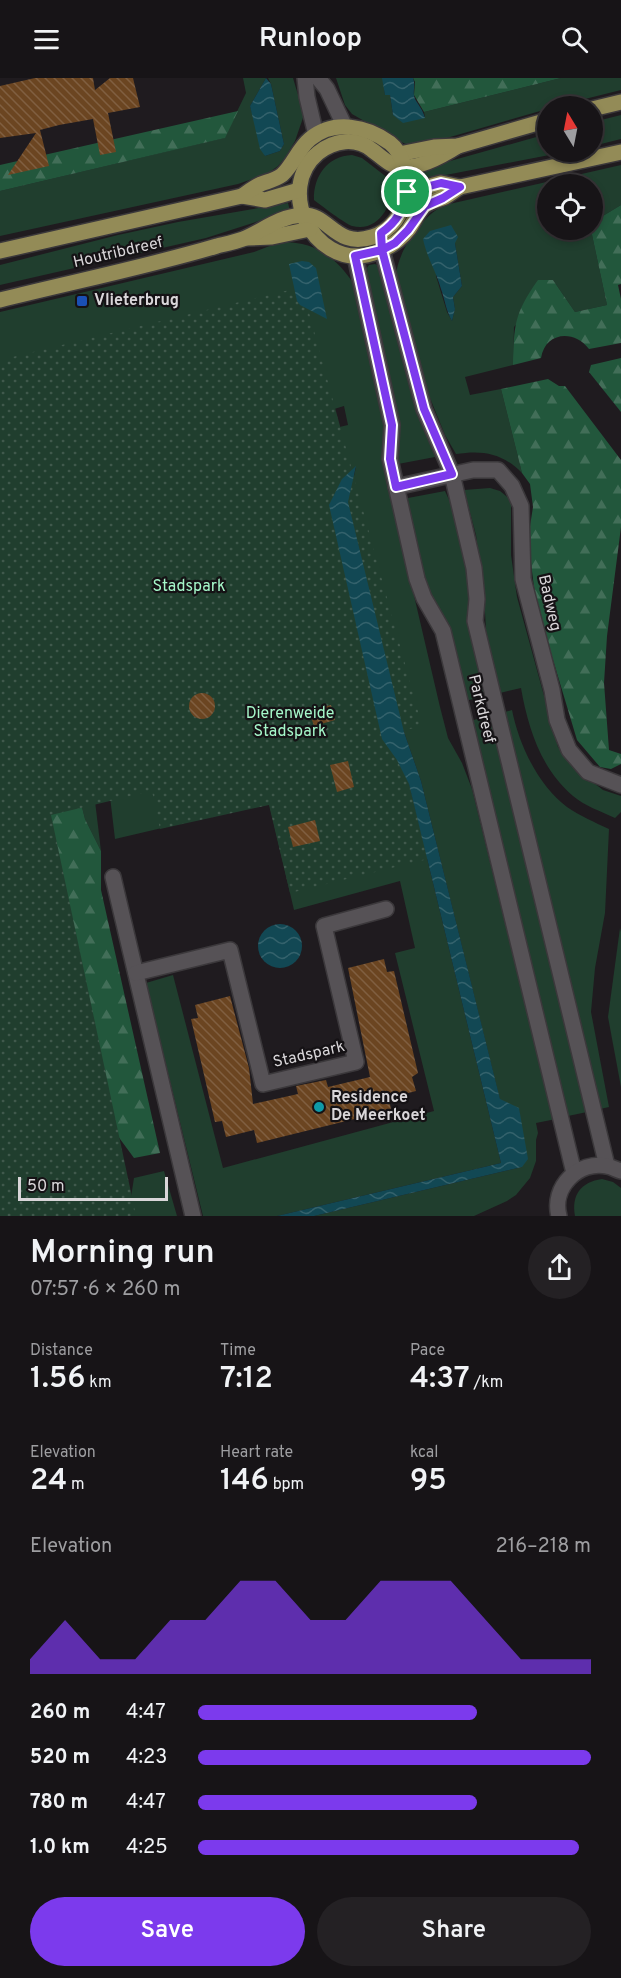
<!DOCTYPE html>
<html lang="en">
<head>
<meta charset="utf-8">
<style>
  body { margin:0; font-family:Overpass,sans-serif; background:#242124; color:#f1f3f6; height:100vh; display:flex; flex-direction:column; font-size:22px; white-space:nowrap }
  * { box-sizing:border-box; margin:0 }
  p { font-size:20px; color:#9e9ea1 }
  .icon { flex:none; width:33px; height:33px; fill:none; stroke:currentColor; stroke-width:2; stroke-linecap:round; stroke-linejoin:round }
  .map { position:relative; height:1138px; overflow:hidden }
  .panel { display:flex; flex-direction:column; background:#171417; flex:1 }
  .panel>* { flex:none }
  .needle { width:39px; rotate:350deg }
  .controls { position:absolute; left:537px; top:18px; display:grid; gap:12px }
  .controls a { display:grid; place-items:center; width:66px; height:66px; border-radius:50%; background:#171417; box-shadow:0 3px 9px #0003,0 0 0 2px #363336; font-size:30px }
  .scale { position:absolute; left:18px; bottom:15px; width:150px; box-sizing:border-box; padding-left:6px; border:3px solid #d9d6d9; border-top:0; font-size:16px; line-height:21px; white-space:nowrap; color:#d9d6d9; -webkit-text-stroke:4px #151215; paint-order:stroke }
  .pin { position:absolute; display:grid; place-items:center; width:51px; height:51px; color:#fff; margin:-26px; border:3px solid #fff; border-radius:50%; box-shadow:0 2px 6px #0007 }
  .round { display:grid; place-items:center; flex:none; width:63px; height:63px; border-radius:32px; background:#242124 }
  .summary { display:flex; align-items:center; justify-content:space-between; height:102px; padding:0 30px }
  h1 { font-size:33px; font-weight:600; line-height:45px }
  .metrics { display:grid; grid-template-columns:repeat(3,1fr); gap:9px; height:102px; padding:6px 30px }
  .metrics div { display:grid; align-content:center }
  .metrics b { font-size:30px; font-weight:600 }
  .metrics small { font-size:16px; font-weight:400 }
  .metrics p { font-size:16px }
  .chart { height:168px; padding:12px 30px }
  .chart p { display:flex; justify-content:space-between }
  .chart svg { width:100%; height:108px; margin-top:6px; fill:#7c3aed; opacity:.7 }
  .button { display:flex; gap:12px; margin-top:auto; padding:12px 30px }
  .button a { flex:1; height:69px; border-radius:36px; background:#7c3aed; color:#fff; font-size:24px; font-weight:600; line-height:69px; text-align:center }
  .button a+a { background:#242124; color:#f1f3f6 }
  ul { padding:0 30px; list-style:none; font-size:20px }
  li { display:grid; grid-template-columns:96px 72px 1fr; align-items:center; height:45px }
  li i { height:15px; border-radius:8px; background:#7c3aed }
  header { display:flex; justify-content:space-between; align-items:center; height:78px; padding:0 30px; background:#171417; font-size:27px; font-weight:600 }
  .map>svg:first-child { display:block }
</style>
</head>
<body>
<header><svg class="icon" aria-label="menu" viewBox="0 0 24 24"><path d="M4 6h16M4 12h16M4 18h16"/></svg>Runloop<svg class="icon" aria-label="search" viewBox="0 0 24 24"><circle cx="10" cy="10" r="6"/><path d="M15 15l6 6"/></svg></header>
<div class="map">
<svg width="621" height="1138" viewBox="0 0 621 1138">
  <defs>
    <pattern id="forest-firs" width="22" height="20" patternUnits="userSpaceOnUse" patternTransform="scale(1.5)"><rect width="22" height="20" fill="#22573c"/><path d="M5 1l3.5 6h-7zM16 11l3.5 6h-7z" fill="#426e58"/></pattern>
    <pattern id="park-dots" width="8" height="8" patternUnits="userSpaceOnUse" patternTransform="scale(1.5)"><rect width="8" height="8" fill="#203e2e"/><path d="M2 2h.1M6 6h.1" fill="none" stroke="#40594c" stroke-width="1.8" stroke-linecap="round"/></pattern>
    <pattern id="water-waves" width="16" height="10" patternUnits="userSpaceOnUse" patternTransform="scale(1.5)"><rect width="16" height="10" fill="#124854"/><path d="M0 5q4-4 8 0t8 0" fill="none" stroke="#34626c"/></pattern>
    <pattern id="building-back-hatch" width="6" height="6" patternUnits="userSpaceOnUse" patternTransform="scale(1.5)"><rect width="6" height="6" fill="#6b4521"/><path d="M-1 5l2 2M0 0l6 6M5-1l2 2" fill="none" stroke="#805f41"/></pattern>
  </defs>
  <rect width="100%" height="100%" fill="#1f1b1f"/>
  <g fill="#203e2e" fill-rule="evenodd">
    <polygon points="243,0 266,0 250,28 265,78 280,73 284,66 271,6 268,0 293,0 304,37 295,63 285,80 278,88 267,96 238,106 0,158 0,113 224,60 246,15"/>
    <polygon points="336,0 383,0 385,17 390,17 393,37 425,39 424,34 561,0 621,0 621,12 557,28 548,28 547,31 426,66 406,66 399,63 352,36 345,27"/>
    <polygon points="621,37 621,61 593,68 593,44"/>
    <polygon points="547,56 548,74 565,74 420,102 417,100 418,92"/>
    <path d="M352,77L362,80L393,104C393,126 379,155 352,148C347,147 319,126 314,122C313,99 327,78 352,77Z"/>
    <path d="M621,87V127L593,144L592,106H548V152H591L607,227L575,234L553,202L514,249L513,287L465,299L470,317L501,311L522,395C502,375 483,372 456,376L445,357L430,320L396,198C397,174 423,136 445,127ZM455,165L462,208L453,219L455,231L452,243L447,234L436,198Z"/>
    <polygon points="288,125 290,133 206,160 0,207 0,187 118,157 178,144"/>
    <path d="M280,164C314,163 335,178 354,206L387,350L382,376L384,389L440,629L448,660L462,685L472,711L530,947L556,1041L536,1045L538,1055L536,1062V1083L530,1100L516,1117L507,1123L474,1138H314L522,1089L519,1031L500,1022L421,703L404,654L348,424L356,389L342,401L409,706L501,1085L277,1138H203L146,905L173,897L223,1090L434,1033L395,875L415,870L400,803L294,832L269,725L115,761L104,668L0,291V234L254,174ZM344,328L348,347L331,351V332Z"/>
    <polygon points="375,186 377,187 435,368 435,379 398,386 399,346 378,260 367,190 369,187"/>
    <path d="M490,410L500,413L511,422V477L517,519L558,669L580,694L603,712L621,718V734L615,740C600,733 585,728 573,718C541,691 528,650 521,610L500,615L486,552L484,516L476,457L464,412Z"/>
    <polygon points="445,413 456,437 465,476 469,504 469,534 487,618 465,623 428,512 409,436 408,420"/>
    <polygon points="80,598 101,773 85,741 72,690"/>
    <path d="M512,632C519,667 538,707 567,729C580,738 594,744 609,751L605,835L595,890L591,934L609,1029L600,1031L505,634Z"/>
    <polygon points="492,637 587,1034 568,1038 470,643"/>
    <polygon points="620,850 621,854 621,1009 608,939"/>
    <polygon points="164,1093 177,1138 128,1138 134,1100"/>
    <path d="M602,1101L613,1104L621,1110V1138H575C571,1117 581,1104 602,1101Z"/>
  </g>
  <g fill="url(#forest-firs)">
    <polygon points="413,0 561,0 424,34 414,17 415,4"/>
    <polygon points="238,33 225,60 0,113 0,87"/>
    <path d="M621,127V206L618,207L621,221V265L589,271C574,251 545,254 541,280L513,287C514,247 514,236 538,202H553L575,234L607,227L591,152H592L593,144Z"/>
    <polygon points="621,280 621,334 589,294 591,287"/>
    <polygon points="548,301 559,308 565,308 621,382 621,449 607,558 604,605 609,672 621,676 621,686 611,691 600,689 577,662 536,525 528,461 533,429 530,406 522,395 501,311"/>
    <polygon points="72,690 85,741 101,773 101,812 160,1075 134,1080 109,1046 26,772"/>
  </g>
  <polygon fill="url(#park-dots)" points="302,209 422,648 381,658 382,662 397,682 409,706 428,781 290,815 269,727 160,751 152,713 51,737 136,1138 0,1138 0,282"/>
  <g fill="url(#water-waves)">
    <polygon points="266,0 271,6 284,66 280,73 265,78 260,71 250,28"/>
    <path d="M382,0H413C416,7 412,14 415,21C419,28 423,32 425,40L403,45L393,37L390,17H385Z"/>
    <path d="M451,147L458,159L455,165L462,208L453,219L455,231L452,243C446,233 445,222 441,211C436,193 427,180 423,161L430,153Z"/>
    <polygon points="302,183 309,184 316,190 327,241 300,227 297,223 289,186"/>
    <polygon points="356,388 348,424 404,654 421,703 500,1021 519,1030 528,1081 522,1089 314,1138 277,1138 501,1085 409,706 397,682 382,661 329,427 342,401"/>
    <circle cx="280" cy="868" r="22"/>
  </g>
  <g fill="url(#building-back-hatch)">
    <polygon points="35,0 93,0 95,12 110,0 133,0 140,29 108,35 116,74 100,77 93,41 59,47 40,52 49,88 8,97 36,55 0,60 0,8"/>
    <circle cx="202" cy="628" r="13"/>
    <polygon points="331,627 335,642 314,648 309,633"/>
    <polygon points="348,683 354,709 337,714 330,687"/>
    <polygon points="315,742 320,763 293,769 288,749"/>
    <polygon points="384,881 387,894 394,893 418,995 412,999 416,1013 389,1020 391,1032 257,1065 254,1052 226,1059 222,1043 215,1044 191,941 198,940 195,927 230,918 249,990 253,1026 298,1016 296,1008 326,1002 328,1009 370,999 348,890"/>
  </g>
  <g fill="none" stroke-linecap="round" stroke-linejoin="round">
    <defs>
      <g id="minor">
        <polyline points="305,0 307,19 316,57"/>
        <polyline points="318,0 327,11 345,49"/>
        <polyline points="382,172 424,331 452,396 474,490 477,521 475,543 607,1088"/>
        <polyline points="355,178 392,347 390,381 417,501 424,520 443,553 574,1095"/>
        <polyline points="396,409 473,392 498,392 512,408 521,428 523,501 552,612 557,642 569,672 588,694 621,707"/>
        <polyline points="113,799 193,1138"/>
        <polyline points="136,895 230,872 263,1006 356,984 324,848 386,831"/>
        <path d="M559,1138C551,1109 579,1082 607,1088C612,1089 617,1092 621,1093"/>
      </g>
      <g id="major">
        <polyline points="592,31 621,24"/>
        <path d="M458,68C444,77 421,90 403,89C390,89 382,79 372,72C356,59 334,62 318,75C275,111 313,188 367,177C384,173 399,164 409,151C414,143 418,134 424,128C430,123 438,122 445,119C450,116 455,112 460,109L621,74"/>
        <polyline points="399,76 434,69 458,68 548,42"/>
        <polyline points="407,114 441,105 460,109"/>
        <polyline points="242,118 265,122 299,112"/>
        <polyline points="247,160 272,159 310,151"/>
        <path d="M0,173L242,118C248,114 254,109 261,106C269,103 275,102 282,97C293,87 298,71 310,61C334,41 367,48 390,65C403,75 409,99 407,115C403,135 392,153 372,159C335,171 329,135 302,137C277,139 263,153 243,161C235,164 225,166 217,168C146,189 72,204 0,222"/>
      </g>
    </defs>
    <use href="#minor" stroke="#3b383b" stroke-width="18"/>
    <use href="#major" stroke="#3b383b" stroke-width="18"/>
    <use href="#minor" stroke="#565256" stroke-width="15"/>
    <use href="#major" stroke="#938b57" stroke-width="15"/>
  </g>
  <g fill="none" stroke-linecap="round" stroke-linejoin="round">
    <defs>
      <path id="route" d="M407,114C403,132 397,144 381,155L382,172L355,178L392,347L390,381L396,409L452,396L424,331L382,172L395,165L408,152L425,128L443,120L460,109L441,105L407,114"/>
    </defs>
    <use href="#route" stroke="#fff" stroke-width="12"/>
    <use href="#route" stroke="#7c3aed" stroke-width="8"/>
  </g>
  <rect fill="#1a4fb4" stroke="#151215" stroke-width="2" x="76" y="217" width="12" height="12" rx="3"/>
  <circle fill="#0f9aa8" stroke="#151215" stroke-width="2" cx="319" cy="1029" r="6"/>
  <g text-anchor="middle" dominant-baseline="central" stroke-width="4.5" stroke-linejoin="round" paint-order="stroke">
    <g font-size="16" fill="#d9d6d9" stroke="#151215">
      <text transform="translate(118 175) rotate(-13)">Houtribdreef</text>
      <text transform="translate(549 525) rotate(77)">Badweg</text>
      <text transform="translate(481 631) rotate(76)">Parkdreef</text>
      <text transform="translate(309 977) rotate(-13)">Stadspark</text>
    </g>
    <g font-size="16" font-weight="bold" fill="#d9d6d9" stroke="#151215" text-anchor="start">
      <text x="94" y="223">Vlieterbrug</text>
      <text x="331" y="1020">Residence<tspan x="331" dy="18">De Meerkoet</tspan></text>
    </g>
    <g font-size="16" fill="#a5f7c9" stroke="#151215">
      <text x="189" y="509">Stadspark</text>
      <text x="290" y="636">Dierenweide<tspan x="290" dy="18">Stadspark</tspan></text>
    </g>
  </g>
</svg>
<div class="controls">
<a><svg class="needle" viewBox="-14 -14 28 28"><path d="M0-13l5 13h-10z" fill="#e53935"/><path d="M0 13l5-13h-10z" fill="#9e9ea1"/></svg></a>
<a><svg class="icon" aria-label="locate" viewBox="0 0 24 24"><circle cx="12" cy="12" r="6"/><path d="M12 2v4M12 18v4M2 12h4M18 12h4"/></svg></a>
</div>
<div class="scale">50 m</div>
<div class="pin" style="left:407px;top:114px;background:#1e9e55"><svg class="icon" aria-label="arrive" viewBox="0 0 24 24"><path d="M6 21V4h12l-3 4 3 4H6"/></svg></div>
</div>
<section class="panel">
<div class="summary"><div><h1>Morning run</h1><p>07:57 · 6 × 260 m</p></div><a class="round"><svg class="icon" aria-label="share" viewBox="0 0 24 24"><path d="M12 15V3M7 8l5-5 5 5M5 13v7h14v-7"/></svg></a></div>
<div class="metrics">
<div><p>Distance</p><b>1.56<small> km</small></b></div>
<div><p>Time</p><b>7:12</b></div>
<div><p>Pace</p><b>4:37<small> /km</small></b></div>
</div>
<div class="metrics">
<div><p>Elevation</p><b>24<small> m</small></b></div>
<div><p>Heart rate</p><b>146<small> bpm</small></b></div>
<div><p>kcal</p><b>95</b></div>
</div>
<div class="chart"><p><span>Elevation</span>216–218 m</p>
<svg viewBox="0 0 160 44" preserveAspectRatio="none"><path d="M0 44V38L10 22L20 38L30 38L40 22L50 22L60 6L70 6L80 22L90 22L100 6L110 6L120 6L130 22L140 38L150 38L160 38V44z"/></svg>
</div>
<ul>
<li><b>260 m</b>4:47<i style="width:71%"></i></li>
<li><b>520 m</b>4:23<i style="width:100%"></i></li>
<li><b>780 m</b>4:47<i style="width:71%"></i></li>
<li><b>1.0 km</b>4:25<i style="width:97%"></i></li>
</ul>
<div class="button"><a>Save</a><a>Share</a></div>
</section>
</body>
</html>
